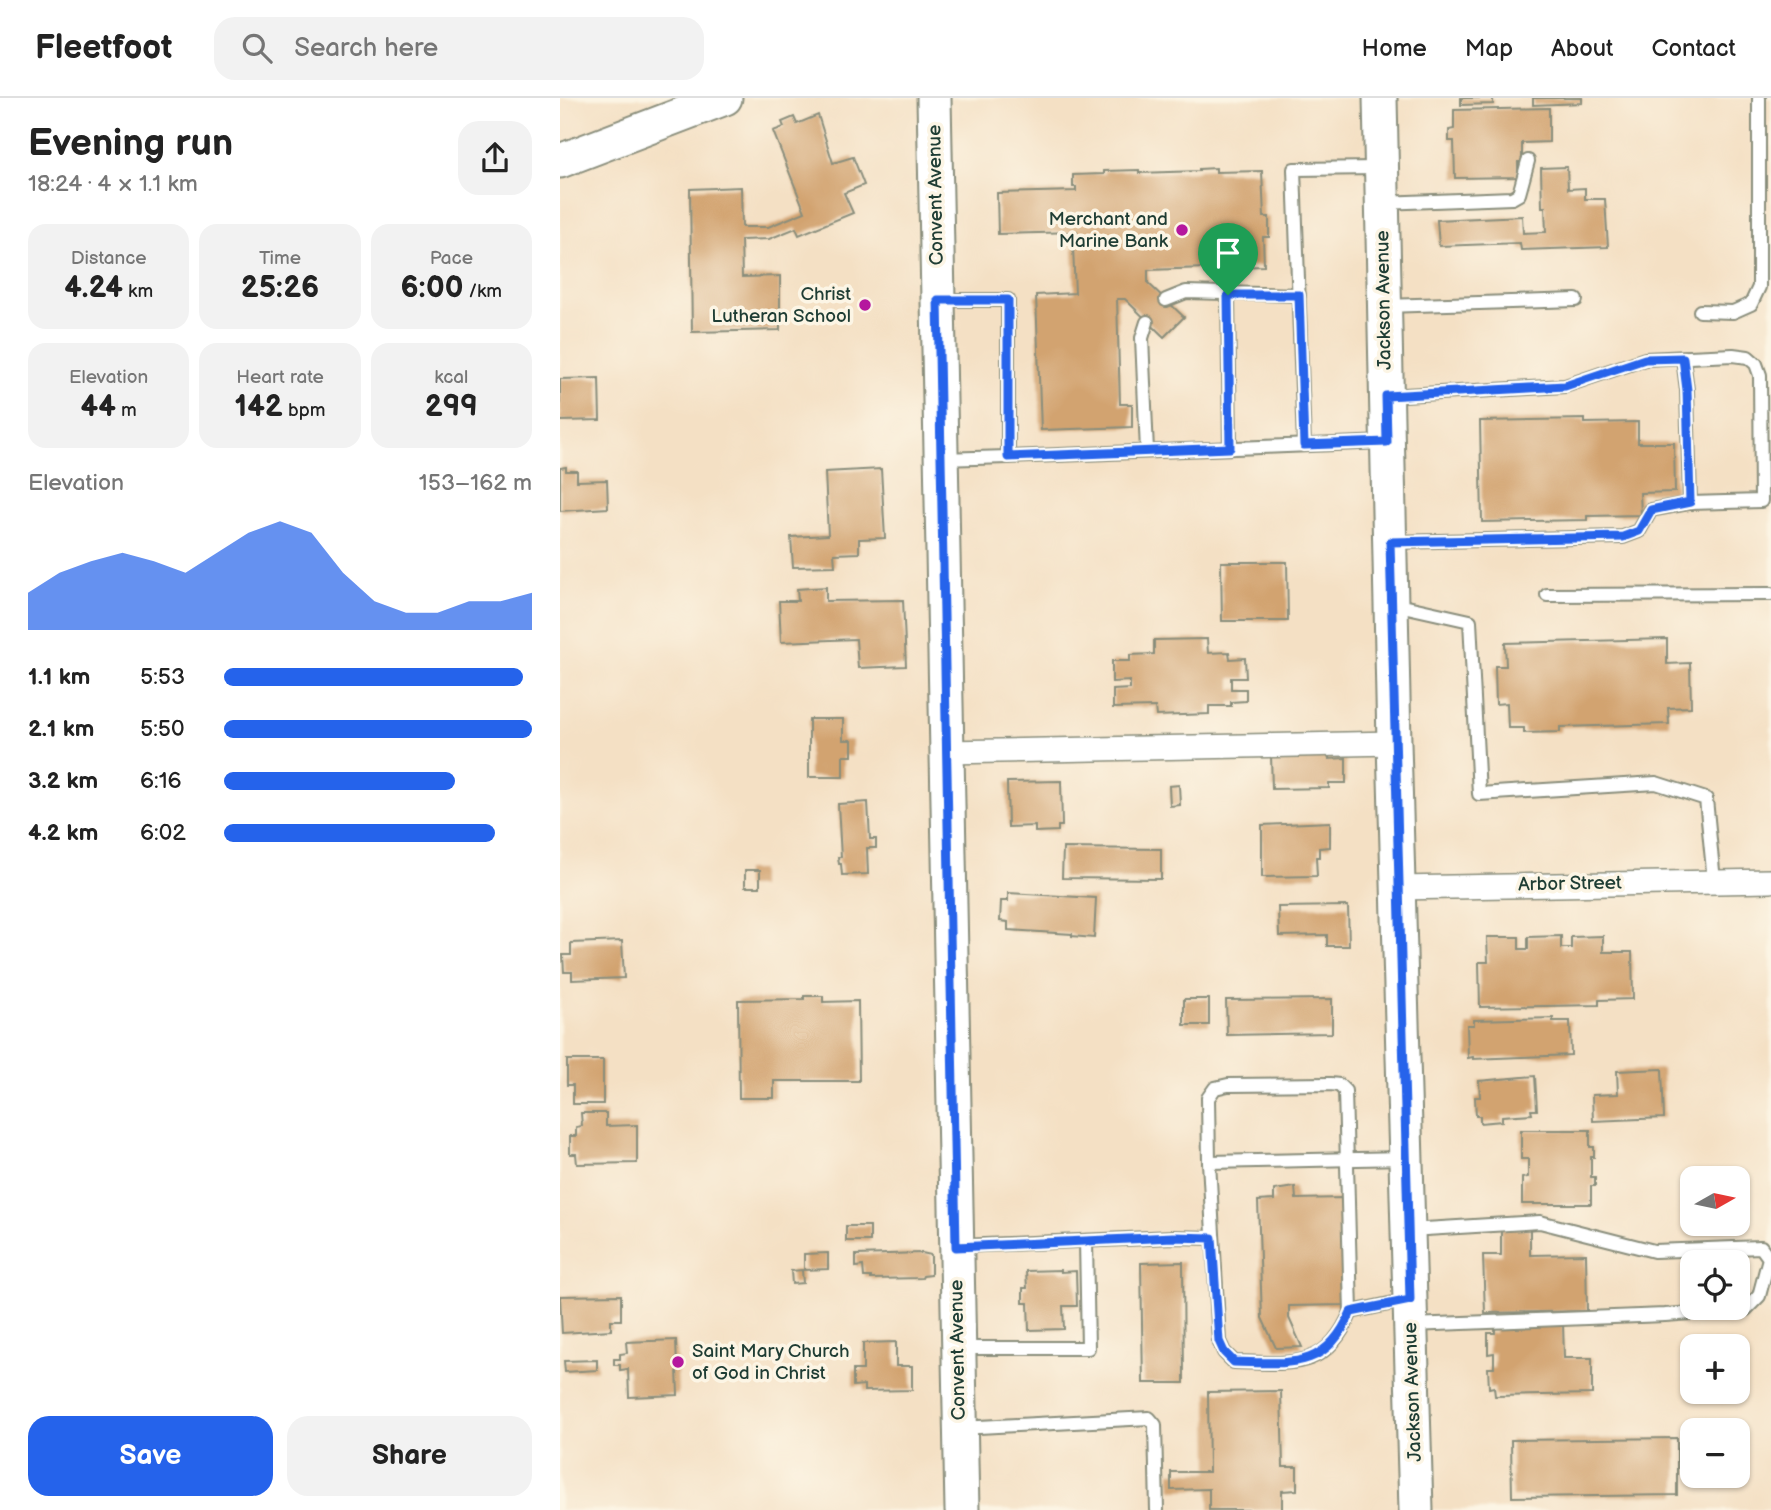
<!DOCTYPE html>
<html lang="en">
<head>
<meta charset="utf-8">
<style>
  body { margin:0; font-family:"Balsamiq Sans",sans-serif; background:#f2f2f2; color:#222; height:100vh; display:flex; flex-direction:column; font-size:26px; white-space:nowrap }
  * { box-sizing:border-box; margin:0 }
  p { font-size:23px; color:#767676 }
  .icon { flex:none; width:38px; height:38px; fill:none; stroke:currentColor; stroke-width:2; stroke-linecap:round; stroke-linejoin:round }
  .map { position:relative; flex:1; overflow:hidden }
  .drawer { display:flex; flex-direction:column; background:#fff; width:560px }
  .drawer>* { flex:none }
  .needle { width:46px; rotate:81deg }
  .buttons { position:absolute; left:1120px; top:1068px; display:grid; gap:14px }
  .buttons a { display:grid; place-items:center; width:70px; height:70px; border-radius:14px; background:#fff; box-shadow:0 2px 5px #0004; font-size:35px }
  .pin { position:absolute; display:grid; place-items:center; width:60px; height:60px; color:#fff; margin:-72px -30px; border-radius:50% 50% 50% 0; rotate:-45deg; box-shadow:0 0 7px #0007 }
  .pin .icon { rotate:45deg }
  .round { display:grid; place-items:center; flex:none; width:74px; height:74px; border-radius:21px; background:#f2f2f2 }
  .overview { display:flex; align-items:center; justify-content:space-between; height:119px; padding:0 28px }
  h1 { font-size:38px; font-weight:800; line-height:52px }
  .metrics { display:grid; grid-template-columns:repeat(3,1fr); gap:10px; height:119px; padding:7px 28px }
  .metrics div { display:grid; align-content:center; border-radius:18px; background:#f2f2f2; text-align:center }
  .metrics b { font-size:30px; font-weight:800 }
  .metrics small { font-size:19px; font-weight:400 }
  .metrics p { font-size:19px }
  .chart { height:196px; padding:14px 28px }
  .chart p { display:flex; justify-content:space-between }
  .chart svg { width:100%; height:126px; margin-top:7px; fill:#2563eb; opacity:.7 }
  .cta { display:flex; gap:14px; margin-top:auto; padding:14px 28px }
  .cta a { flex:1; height:80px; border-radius:21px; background:#2563eb; color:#fff; font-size:28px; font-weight:800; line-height:80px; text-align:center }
  .cta a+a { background:#f2f2f2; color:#222 }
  ul { padding:0 28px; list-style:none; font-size:23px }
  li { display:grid; grid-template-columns:112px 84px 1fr; align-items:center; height:52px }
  li i { height:18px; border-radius:9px; background:#2563eb }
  header { display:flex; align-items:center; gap:42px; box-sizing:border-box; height:98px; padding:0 35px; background:#fff; border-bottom:2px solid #e0e0e0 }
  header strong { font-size:33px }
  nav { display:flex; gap:38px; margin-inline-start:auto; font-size:24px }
  .search { width:490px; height:63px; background:#f2f2f2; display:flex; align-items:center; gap:18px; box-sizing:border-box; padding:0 24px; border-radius:21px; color:#767676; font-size:26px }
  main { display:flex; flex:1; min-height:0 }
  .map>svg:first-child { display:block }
</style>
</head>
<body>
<header>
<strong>Fleetfoot</strong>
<div class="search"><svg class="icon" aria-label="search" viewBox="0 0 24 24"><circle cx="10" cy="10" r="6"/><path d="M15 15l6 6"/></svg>Search here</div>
<nav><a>Home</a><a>Map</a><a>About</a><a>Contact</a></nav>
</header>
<main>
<section class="drawer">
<div class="overview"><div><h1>Evening run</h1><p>18:24 · 4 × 1.1 km</p></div><a class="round"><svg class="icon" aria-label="share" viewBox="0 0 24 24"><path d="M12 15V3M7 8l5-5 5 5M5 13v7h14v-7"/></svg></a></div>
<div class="metrics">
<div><p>Distance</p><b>4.24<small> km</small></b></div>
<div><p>Time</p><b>25:26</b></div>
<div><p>Pace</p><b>6:00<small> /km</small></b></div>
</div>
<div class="metrics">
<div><p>Elevation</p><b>44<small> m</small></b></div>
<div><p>Heart rate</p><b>142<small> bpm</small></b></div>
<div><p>kcal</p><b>299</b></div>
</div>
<div class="chart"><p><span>Elevation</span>153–162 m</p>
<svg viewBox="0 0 160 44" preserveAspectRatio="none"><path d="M0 44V31L10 24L20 20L30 17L40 20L50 24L60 17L70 10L80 6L90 10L100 24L110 34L120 38L130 38L140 34L150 34L160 31V44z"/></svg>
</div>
<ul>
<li><b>1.1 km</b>5:53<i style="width:97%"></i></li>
<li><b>2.1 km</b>5:50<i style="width:100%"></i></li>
<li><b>3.2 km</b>6:16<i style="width:75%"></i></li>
<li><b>4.2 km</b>6:02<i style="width:88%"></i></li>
</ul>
<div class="cta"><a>Save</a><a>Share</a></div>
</section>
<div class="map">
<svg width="1211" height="1412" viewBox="0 0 1211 1412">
  <rect width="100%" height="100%" fill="#fcf5e5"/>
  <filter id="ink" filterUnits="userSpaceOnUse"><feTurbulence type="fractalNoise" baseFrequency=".0143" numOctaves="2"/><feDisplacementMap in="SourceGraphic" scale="14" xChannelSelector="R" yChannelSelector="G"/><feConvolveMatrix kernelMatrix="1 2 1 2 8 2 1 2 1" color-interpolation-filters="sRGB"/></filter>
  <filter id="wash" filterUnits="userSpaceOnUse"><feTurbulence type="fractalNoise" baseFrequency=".00686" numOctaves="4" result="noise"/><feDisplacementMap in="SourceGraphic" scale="28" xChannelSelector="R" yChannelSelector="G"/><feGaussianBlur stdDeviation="1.57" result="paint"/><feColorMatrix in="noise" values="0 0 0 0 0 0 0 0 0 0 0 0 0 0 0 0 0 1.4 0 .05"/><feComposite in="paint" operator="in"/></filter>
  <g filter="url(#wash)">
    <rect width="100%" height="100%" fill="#f4e0c4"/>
    <g id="blocks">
      <g fill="#d2a36f">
        <polygon points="901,0 933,0 933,6 901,7"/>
        <polygon points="973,0 1022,0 1022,5 973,7"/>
        <polygon points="989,10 989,44 962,45 962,64 958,64 958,79 895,80 894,43 889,43 889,32 894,31 894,12"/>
        <polygon points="258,17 273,65 293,59 304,87 284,95 293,115 239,137 236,130 209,141 181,142 182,179 220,178 220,232 132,234 130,91 181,89 182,129 208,129 245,114 213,33 224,29 222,24 234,19 237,26"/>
        <polygon points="1007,69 1008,91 1025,90 1025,101 1045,101 1048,149 961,152 960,145 879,148 877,122 962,118 963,135 986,134 985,109 982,109 981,70"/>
        <polygon points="656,70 656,74 702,73 704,119 709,119 709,139 703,139 704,168 588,172 588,185 624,219 604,239 565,201 557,201 560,306 572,306 572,329 481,332 476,197 515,195 513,149 518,149 517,134 438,136 437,95 516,93 516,89 513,89 513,77 544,76 544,73 579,72 579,75 639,73 639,71"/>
        <polygon points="39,280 40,322 0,323 0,281"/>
        <polygon points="1025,321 1025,325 1078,324 1078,345 1114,345 1115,394 1080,395 1081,417 1027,418 1027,422 922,424 920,323"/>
        <polygon points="6,369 6,373 17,373 17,383 47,382 48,410 0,413 0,370"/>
        <polygon points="321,371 325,440 299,441 299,455 274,456 275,468 233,469 231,439 268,437 265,374"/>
        <polygon points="661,464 727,464 728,523 662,523"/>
        <polygon points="266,489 266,503 343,502 346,568 298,570 296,541 221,544 219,503 238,503 237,491"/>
        <polygon points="647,541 648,555 669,554 670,561 685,560 686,580 671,580 671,591 686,591 686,603 671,604 671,608 649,608 649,616 596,618 595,609 553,610 553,592 570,591 570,583 552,584 552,563 570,563 570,557 594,556 594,542"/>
        <polygon points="1107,541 1107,566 1130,565 1131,609 1108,610 1109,626 1000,629 1000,634 964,635 964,630 948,630 947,605 936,606 935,568 946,568 945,545"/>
        <polygon points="249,621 283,621 283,642 292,642 292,658 283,658 283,679 249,679"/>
        <polygon points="769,656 769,661 786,660 786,685 769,685 769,690 712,691 711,657"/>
        <polygon points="501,683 502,728 498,728 498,733 475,734 475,728 448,729 447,684"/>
        <polygon points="619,687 620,707 610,708 609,688"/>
        <polygon points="308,704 310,741 316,741 316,750 307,750 308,776 282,777 281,766 279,766 278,759 281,759 278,706"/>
        <polygon points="770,724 770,749 759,750 759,759 756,759 757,778 702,779 702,727"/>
        <polygon points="503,750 601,751 601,781 502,780"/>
        <rect x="185" y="772" width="15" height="17"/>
        <polygon points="448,795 536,800 534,840 512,838 512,836 448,832 448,824 440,823 441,803 448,803"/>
        <polygon points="788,808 789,848 767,848 767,837 719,838 718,809"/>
        <polygon points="1001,838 1001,850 1011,850 1011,839 1043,838 1043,854 1072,854 1073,901 1039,902 1039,907 920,909 919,864 928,864 927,839 959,839 959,851 968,851 968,839"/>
        <polygon points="62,843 64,880 12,882 12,874 4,874 3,857 11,857 11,845"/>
        <polygon points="244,898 263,898 263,904 298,903 299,983 214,983 214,1000 179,1000 178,902 244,901"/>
        <rect x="624" y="901" width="25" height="26"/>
        <polygon points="772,901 772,935 667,937 666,902"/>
        <polygon points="993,920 993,923 1010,923 1011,957 913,961 913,959 908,960 907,927 914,927 914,922"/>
        <polygon points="7,962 43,962 43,1006 13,1006 13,987 7,987"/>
        <polygon points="1102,971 1104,1020 1033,1023 1032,997 1058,996 1057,973"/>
        <polygon points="975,978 977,1012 971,1012 972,1016 942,1018 942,1023 920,1025 920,1018 916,1018 915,999 920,999 919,983"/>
        <polygon points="21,1015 46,1015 46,1028 77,1027 77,1065 17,1066 16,1056 10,1056 10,1038 16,1038 16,1029 22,1028"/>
        <polygon points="961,1032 1030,1032 1030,1049 1034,1049 1034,1059 1031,1059 1031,1079 1035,1079 1035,1088 1031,1088 1031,1106 962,1106 962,1080 968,1079 968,1061 961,1061"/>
        <polygon points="735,1089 736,1101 783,1100 784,1207 729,1208 729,1220 742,1249 716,1250 702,1220 698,1103 714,1102 714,1092"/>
        <rect x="286" y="1128" width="24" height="15"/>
        <polygon points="941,1130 970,1130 970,1157 1026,1156 1027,1213 925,1215 923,1157 941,1157"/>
        <polygon points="268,1155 268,1171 244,1172 244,1156"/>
        <polygon points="362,1155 371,1157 371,1177 363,1178 362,1180 311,1181 311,1179 304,1179 303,1168 296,1169 296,1157"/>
        <polygon points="623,1164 624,1285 583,1285 581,1165"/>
        <polygon points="242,1172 243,1185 232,1186 231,1173"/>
        <polygon points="501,1172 501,1174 516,1173 517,1208 503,1208 504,1231 469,1232 468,1205 463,1205 463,1190 467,1190 466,1173"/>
        <polygon points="61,1197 61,1222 51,1222 51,1232 2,1235 0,1198"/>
        <polygon points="1003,1226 1004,1260 1032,1260 1032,1296 935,1298 934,1289 929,1290 928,1270 934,1270 934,1255 928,1256 928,1235 935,1235 935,1227"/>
        <polygon points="116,1242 118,1297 69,1299 68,1271 60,1272 60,1267 54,1267 54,1261 60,1261 60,1256 67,1255 66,1244"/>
        <polygon points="336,1244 336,1268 352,1268 352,1292 304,1293 304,1287 293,1288 293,1272 303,1272 303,1245"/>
        <polygon points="37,1262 37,1272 5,1274 4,1263"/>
        <polygon points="721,1293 723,1369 737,1369 737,1392 722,1393 722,1412 649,1412 649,1391 611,1392 611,1374 649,1374 648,1294"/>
        <polygon points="1117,1340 1117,1397 952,1399 951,1342"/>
      </g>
    </g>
  </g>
  <g filter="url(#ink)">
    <use href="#blocks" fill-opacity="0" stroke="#8a8e7c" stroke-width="2"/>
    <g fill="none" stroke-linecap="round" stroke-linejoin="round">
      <defs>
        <g id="lane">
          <polyline points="822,105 952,100 959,96 968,63"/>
          <polyline points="668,197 670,350"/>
          <polyline points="378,202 448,202 448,359 381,361"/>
          <polyline points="606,202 626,194 739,197"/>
          <polyline points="825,208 1016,202"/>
          <polyline points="1140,213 1173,214 1191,206 1199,189 1199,0"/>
          <polyline points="587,224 582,240 587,353"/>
          <polyline points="1123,260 1127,292 1130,405"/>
          <polyline points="826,298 1005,288 1085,261 1173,257 1188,259 1196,266 1200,277 1201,403 1130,405 1091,412 1079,433 1063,439 830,444"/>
          <polyline points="744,347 734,71 819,70"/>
          <polyline points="448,359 825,344"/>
          <polyline points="987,497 1211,496"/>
          <polyline points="834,506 910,523 919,696 1096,685 1146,701 1154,783"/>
          <path d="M845,1060L649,1064L659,1243L664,1254L674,1264C730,1265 766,1274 791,1214L848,1202"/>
          <polyline points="649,1064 648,1000 655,990 668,987 770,986 779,987 785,993 791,1214"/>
          <polyline points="849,1132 980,1124 1094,1153 1201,1149 1209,1160 1199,1198 1186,1211 1105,1217 851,1227"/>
          <polyline points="400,1148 613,1139 652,1140"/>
          <polyline points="401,1250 528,1250 526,1143"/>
          <polyline points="400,1330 589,1320 595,1327 597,1412"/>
        </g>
        <g id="street">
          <polyline points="386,654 834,645"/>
          <polyline points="838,790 1211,783"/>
        </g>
        <g id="secondary">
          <polyline points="374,0 402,1412"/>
          <polyline points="820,0 834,645 856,1412"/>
          <polyline points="0,63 165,0"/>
        </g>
      </defs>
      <use href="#lane" stroke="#8a8e7c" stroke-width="16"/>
      <use href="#street" stroke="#8a8e7c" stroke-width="26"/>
      <use href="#secondary" stroke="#8a8e7c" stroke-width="37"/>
      <use href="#lane" stroke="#fff" stroke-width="12"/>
      <use href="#street" stroke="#fff" stroke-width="23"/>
      <use href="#secondary" stroke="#fff" stroke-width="33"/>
    </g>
  </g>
  <g fill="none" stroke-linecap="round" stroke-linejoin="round" filter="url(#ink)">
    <defs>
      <path id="route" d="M668,197H739L744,347L827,344L826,298L1005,288L1085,261L1123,260L1127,292L1130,404L1091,412L1079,433L1063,439L830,444L850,1202L791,1214C766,1273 729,1265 674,1264L664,1254L659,1243L652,1140L613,1139L396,1149L378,202H448V359L670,350Z"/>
    </defs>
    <use href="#route" stroke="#fff" stroke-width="14"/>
    <use href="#route" stroke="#2563eb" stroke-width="9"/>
  </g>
  <g fill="#b5179e" stroke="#fcf5e5" stroke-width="2.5">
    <circle cx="622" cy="132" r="7"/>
    <circle cx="305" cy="207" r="7"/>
    <circle cx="118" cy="1264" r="7"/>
  </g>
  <g text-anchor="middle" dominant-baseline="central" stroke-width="7" stroke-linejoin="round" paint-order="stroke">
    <g font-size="19" fill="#1f3d34" stroke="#fcf5e5">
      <text transform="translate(376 97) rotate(-91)">Convent Avenue</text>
      <text transform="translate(824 202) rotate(-91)">Jackson Avenue</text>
      <text transform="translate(1010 786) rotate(-1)">Arbor Street</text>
      <text transform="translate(398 1252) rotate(-91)">Convent Avenue</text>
      <text transform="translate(853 1294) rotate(-92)">Jackson Avenue</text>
    </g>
    <g font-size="19" fill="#1f3d34" stroke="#fcf5e5" text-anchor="end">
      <text x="608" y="121">Merchant and<tspan x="608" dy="22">Marine Bank</tspan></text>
      <text x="291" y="196">Christ<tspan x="291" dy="22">Lutheran School</tspan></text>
      <text x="132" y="1253" text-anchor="start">Saint Mary Church<tspan x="132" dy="22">of God in Christ</tspan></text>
    </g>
  </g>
</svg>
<div class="buttons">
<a><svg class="needle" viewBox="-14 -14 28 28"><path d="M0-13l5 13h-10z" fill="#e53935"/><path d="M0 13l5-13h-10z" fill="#767676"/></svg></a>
<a><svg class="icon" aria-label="locate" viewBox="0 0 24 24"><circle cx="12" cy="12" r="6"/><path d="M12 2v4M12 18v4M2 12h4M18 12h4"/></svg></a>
<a>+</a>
<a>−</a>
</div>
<div class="pin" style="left:668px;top:197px;background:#1e9e55"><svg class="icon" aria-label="arrive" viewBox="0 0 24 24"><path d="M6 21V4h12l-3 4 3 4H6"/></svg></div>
</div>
</main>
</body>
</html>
